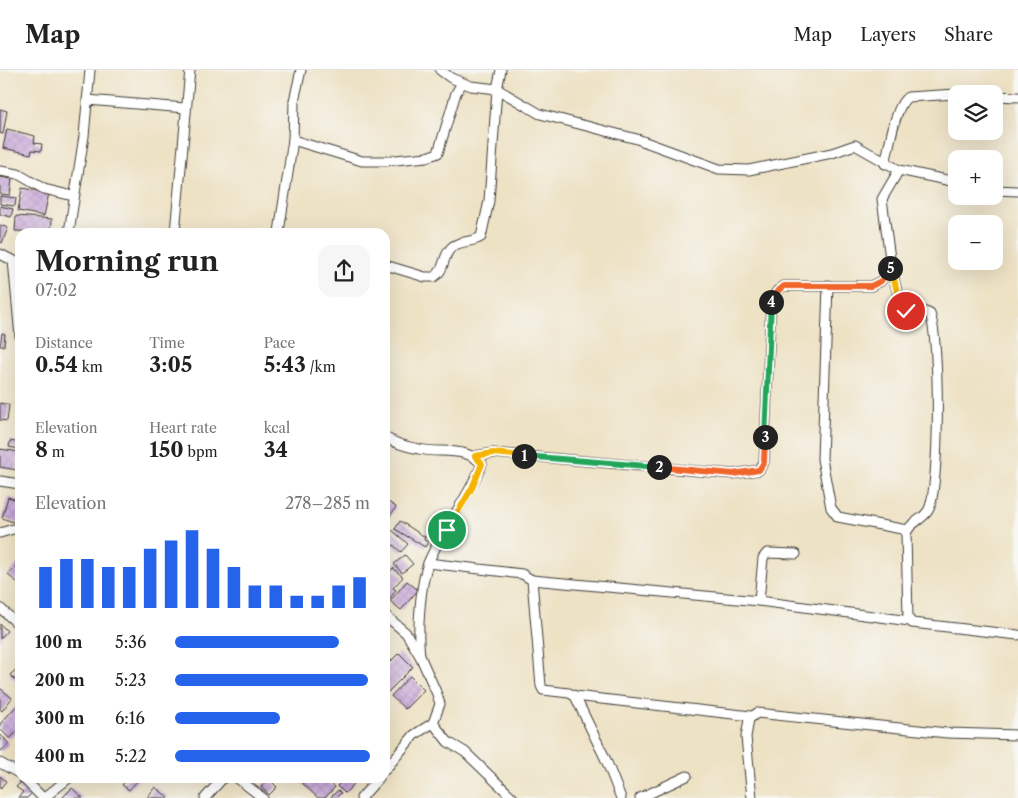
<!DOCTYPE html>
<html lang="en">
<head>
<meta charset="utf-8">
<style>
  body { margin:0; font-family:"Libre Caslon Text",serif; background:#f6f6f6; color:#222; height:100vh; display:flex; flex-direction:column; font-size:19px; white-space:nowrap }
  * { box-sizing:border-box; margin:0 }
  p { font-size:16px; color:#767676 }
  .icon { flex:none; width:28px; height:28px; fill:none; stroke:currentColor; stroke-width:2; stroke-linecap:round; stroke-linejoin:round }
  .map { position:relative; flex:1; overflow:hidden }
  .drawer { position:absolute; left:15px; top:158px; width:375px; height:555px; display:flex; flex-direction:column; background:#fff; border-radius:15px; box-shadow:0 5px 20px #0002 }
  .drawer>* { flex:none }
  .tools { position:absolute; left:948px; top:15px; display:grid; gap:10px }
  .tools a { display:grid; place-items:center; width:55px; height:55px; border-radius:10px; background:#fff; box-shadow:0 5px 20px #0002; font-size:25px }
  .pin { position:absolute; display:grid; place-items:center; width:42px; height:42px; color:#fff; margin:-21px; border:2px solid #fff; border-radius:50%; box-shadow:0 1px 5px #0007 }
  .km { position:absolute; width:25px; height:25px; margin:-12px; border-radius:50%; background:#222; color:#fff; font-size:14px; line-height:25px; text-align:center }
  .round { display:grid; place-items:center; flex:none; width:52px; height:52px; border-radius:15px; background:#f6f6f6 }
  .overview { display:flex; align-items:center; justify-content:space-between; height:85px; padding:0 20px }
  h1 { font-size:28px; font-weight:700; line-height:38px }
  .metrics { display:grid; grid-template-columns:repeat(3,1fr); gap:8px; height:85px; padding:5px 20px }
  .metrics div { display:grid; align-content:center }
  .metrics b { font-size:21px; font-weight:700 }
  .metrics small { font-size:14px; font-weight:400 }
  .metrics p { font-size:14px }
  .chart { height:140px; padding:10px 20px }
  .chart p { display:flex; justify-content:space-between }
  .chart svg { width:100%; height:90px; margin-top:5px; stroke:#2563eb; stroke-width:6 }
  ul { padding:0 20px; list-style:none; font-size:16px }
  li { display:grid; grid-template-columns:80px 60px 1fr; align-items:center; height:38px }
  li i { height:12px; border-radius:6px; background:#2563eb }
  header { display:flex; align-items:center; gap:30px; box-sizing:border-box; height:70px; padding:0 25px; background:#fff; border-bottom:1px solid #e0e0e0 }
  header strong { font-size:24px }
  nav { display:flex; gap:28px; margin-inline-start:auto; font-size:18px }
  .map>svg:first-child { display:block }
</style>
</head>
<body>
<header>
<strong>Map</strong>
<nav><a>Map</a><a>Layers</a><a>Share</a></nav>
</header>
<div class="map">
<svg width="1018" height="728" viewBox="0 0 1018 728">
  <defs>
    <pattern id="building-cross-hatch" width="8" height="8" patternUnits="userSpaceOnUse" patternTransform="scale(1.25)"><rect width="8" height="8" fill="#c8a5d9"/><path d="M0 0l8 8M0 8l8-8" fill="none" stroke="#ab8dba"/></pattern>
  </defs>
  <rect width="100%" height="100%" fill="#f6f6f2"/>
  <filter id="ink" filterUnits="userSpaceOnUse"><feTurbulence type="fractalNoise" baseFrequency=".02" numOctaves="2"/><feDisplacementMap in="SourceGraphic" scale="10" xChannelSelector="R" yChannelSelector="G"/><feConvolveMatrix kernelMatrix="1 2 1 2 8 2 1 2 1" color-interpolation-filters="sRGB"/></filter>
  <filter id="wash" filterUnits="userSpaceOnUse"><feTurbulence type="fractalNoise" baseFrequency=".0096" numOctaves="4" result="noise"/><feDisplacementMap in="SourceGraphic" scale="20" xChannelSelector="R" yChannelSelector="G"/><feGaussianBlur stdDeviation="1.12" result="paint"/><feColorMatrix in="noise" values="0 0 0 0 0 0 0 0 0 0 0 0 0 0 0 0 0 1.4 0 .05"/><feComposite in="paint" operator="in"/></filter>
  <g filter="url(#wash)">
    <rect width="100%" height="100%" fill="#eee2c5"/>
    <g id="blocks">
      <g fill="url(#building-cross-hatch)">
        <polygon points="0,39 7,41 3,64 0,63"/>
        <polygon points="7,59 35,66 34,73 42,74 41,81 32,80 31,84 3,78"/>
        <polygon points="0,107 12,109 10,125 0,124"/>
        <polygon points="22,118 49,123 44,146 18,141"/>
        <polygon points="0,126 16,128 15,136 0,134"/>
        <polygon points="0,136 13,139 11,147 0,144"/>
        <polygon points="16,146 52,149 51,162 15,161"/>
        <polygon points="0,155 8,158 2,173 0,172"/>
        <polygon points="2,263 5,264 4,276 0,276"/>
        <polygon points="0,333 9,335 7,351 0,350"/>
        <polygon points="10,371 20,373 20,379 9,377"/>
        <polygon points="0,379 19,382 17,400 0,397"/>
        <polygon points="8,427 20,431 19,454 2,448"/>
        <polygon points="385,430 396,437 386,452 385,451"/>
        <polygon points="400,451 425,467 424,470 428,472 425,477 395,459"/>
        <polygon points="392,460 408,474 401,482 385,468"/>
        <polygon points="405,485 413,494 402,503 394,494"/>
        <polygon points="20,491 20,508 17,512 8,505"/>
        <polygon points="393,498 403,507 393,518 396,520 390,528 385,524 385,507"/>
        <polygon points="407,511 418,520 401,540 390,531"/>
        <polygon points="0,554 7,561 0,569"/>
        <polygon points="399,583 413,597 388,622 385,619 385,597"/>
        <polygon points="20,596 20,615 10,605"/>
        <polygon points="410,606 424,620 405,639 391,626"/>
        <polygon points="0,618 12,628 2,641 0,639"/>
        <polygon points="20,632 20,658 10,669 0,659 0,654"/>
        <polygon points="0,664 9,674 1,681 0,680"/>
        <polygon points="0,706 6,711 0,719"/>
        <polygon points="128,708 140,708 129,720 122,715"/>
        <polygon points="297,708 324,708 335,717 325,728 318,728"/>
        <polygon points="345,708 349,708 355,713 345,723 337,716"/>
        <polygon points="269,709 277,717 269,725 261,717"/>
        <polygon points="21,712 33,722 27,728 18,728 23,722 16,717"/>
        <polygon points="155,717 169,728 147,728"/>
        <polygon points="72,718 83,728 62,728"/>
        <polygon points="338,720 341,723 336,728 330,728"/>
      </g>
    </g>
  </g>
  <g filter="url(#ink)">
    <use href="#blocks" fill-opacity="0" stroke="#3c3a35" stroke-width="1"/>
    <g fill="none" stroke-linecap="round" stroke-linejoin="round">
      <defs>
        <g id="minor">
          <polyline points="440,0 451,8 471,16 497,19 540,44 637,69 719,99 749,100 832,83 855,75 899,100 956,112"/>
          <polyline points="994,26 1018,27"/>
          <polyline points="87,30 185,38"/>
          <polyline points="293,70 362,91 385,91 427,87 438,83 456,23 462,13"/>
          <path d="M885,94C889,79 895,34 908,27L956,24"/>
          <path d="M899,100L882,129L891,196L901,238C910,244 922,238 930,244C940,269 940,415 929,439C924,450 909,452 906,464L908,548L912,553L921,554L1018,565"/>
          <polyline points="0,101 18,104 44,119 73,126"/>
          <polyline points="994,120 1018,121"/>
          <polyline points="69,162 84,66 90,0"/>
          <polyline points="175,162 190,0"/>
          <polyline points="279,162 293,70 294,31 301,0"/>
          <polyline points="0,184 20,194"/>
          <polyline points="13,190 20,267"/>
          <path d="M385,195L425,207H434C446,200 442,185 452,177C460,170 472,173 481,167L489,131L497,19L501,0"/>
          <polyline points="828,215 822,389 831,438 838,447 907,460"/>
          <path d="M385,367C394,373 408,377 419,379C440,384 466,376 482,394C468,429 443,458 429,491C420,514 417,561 420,586"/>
          <polyline points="475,386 493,383 733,404 759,400 764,392 771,231 777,221 784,216 871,216 881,211 891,196"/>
          <polyline points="0,411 20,414"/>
          <polyline points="0,463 20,457"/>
          <polyline points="428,493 522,504 532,510 541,616 543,620 569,623 575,626 606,690 621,728"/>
          <polyline points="532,510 759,531 910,551"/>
          <polyline points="759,531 763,488 767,483 796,484"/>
          <polyline points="0,538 20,556"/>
          <polyline points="385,545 406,563 420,586 437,624 440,634 433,653 448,672 465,682 513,728"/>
          <polyline points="575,626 751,646"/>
          <polyline points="0,693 20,704"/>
          <polyline points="385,700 414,665 433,653"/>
          <polyline points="23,708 43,728"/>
          <polyline points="237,708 263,728"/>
          <polyline points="44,728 69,708"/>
          <polyline points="205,728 223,708"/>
          <polyline points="361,728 379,708"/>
          <polyline points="640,728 687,706"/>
          <polyline points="752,728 746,667 749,649 757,643 947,663 1018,665"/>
        </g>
      </defs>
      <use href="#minor" stroke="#3c3a35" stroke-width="11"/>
      <use href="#minor" stroke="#fff" stroke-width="9"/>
    </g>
  </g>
  <g fill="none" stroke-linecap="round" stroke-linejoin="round" filter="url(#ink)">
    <defs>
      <polyline id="split-1" points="447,460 472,418 482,394 475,386 493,383 524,386"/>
      <polyline id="split-2" points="524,386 659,397"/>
      <polyline id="split-3" points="659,397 733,404 759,400 764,392 765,367"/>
      <polyline id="split-4" points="765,367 771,232"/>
      <polyline id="split-5" points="771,232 777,222 784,216 871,216 881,211 890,198"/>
      <polyline id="split-6" points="890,198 891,196 900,235 906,241"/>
    </defs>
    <use href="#split-1" stroke="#fff" stroke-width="10"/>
    <use href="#split-2" stroke="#fff" stroke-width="10"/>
    <use href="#split-3" stroke="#fff" stroke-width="10"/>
    <use href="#split-4" stroke="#fff" stroke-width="10"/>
    <use href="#split-5" stroke="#fff" stroke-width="10"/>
    <use href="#split-6" stroke="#fff" stroke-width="10"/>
    <use href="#split-1" stroke="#f5b400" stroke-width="6"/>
    <use href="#split-2" stroke="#22a559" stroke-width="6"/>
    <use href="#split-3" stroke="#f0652b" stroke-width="6"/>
    <use href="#split-4" stroke="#22a559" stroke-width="6"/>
    <use href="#split-5" stroke="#f0652b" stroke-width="6"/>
    <use href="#split-6" stroke="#f5b400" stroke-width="6"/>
  </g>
</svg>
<div class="tools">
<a><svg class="icon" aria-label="layers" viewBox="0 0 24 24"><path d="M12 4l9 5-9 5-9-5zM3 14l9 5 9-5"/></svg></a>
<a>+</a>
<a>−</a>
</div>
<div class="pin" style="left:447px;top:460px;background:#1e9e55"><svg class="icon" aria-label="arrive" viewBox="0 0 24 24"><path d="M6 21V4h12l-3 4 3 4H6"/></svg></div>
<div class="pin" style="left:906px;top:241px;background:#d93025"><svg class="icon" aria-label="check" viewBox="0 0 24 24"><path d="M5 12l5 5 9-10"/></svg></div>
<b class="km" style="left:524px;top:386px">1</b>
<b class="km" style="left:659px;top:397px">2</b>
<b class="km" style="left:765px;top:367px">3</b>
<b class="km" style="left:771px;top:232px">4</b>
<b class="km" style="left:890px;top:198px">5</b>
<section class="drawer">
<div class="overview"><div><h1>Morning run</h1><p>07:02</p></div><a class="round"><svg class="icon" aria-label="share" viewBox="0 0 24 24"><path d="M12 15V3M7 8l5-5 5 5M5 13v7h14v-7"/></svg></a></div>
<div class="metrics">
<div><p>Distance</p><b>0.54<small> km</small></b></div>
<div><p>Time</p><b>3:05</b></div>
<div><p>Pace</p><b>5:43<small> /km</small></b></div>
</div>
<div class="metrics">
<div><p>Elevation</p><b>8<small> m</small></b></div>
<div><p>Heart rate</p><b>150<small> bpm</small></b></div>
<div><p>kcal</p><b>34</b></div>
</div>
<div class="chart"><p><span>Elevation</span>278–285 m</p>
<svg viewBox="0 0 160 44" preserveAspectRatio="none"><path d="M5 44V24M15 44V20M25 44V20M35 44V24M45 44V24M55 44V15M65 44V11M75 44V6M85 44V15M95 44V24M105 44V33M115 44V33M125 44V38M135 44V38M145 44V33M155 44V29"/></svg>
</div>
<ul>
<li><b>100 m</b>5:36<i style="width:84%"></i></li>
<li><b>200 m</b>5:23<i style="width:99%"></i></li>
<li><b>300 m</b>6:16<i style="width:54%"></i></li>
<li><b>400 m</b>5:22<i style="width:100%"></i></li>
</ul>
</section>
</div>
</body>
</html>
